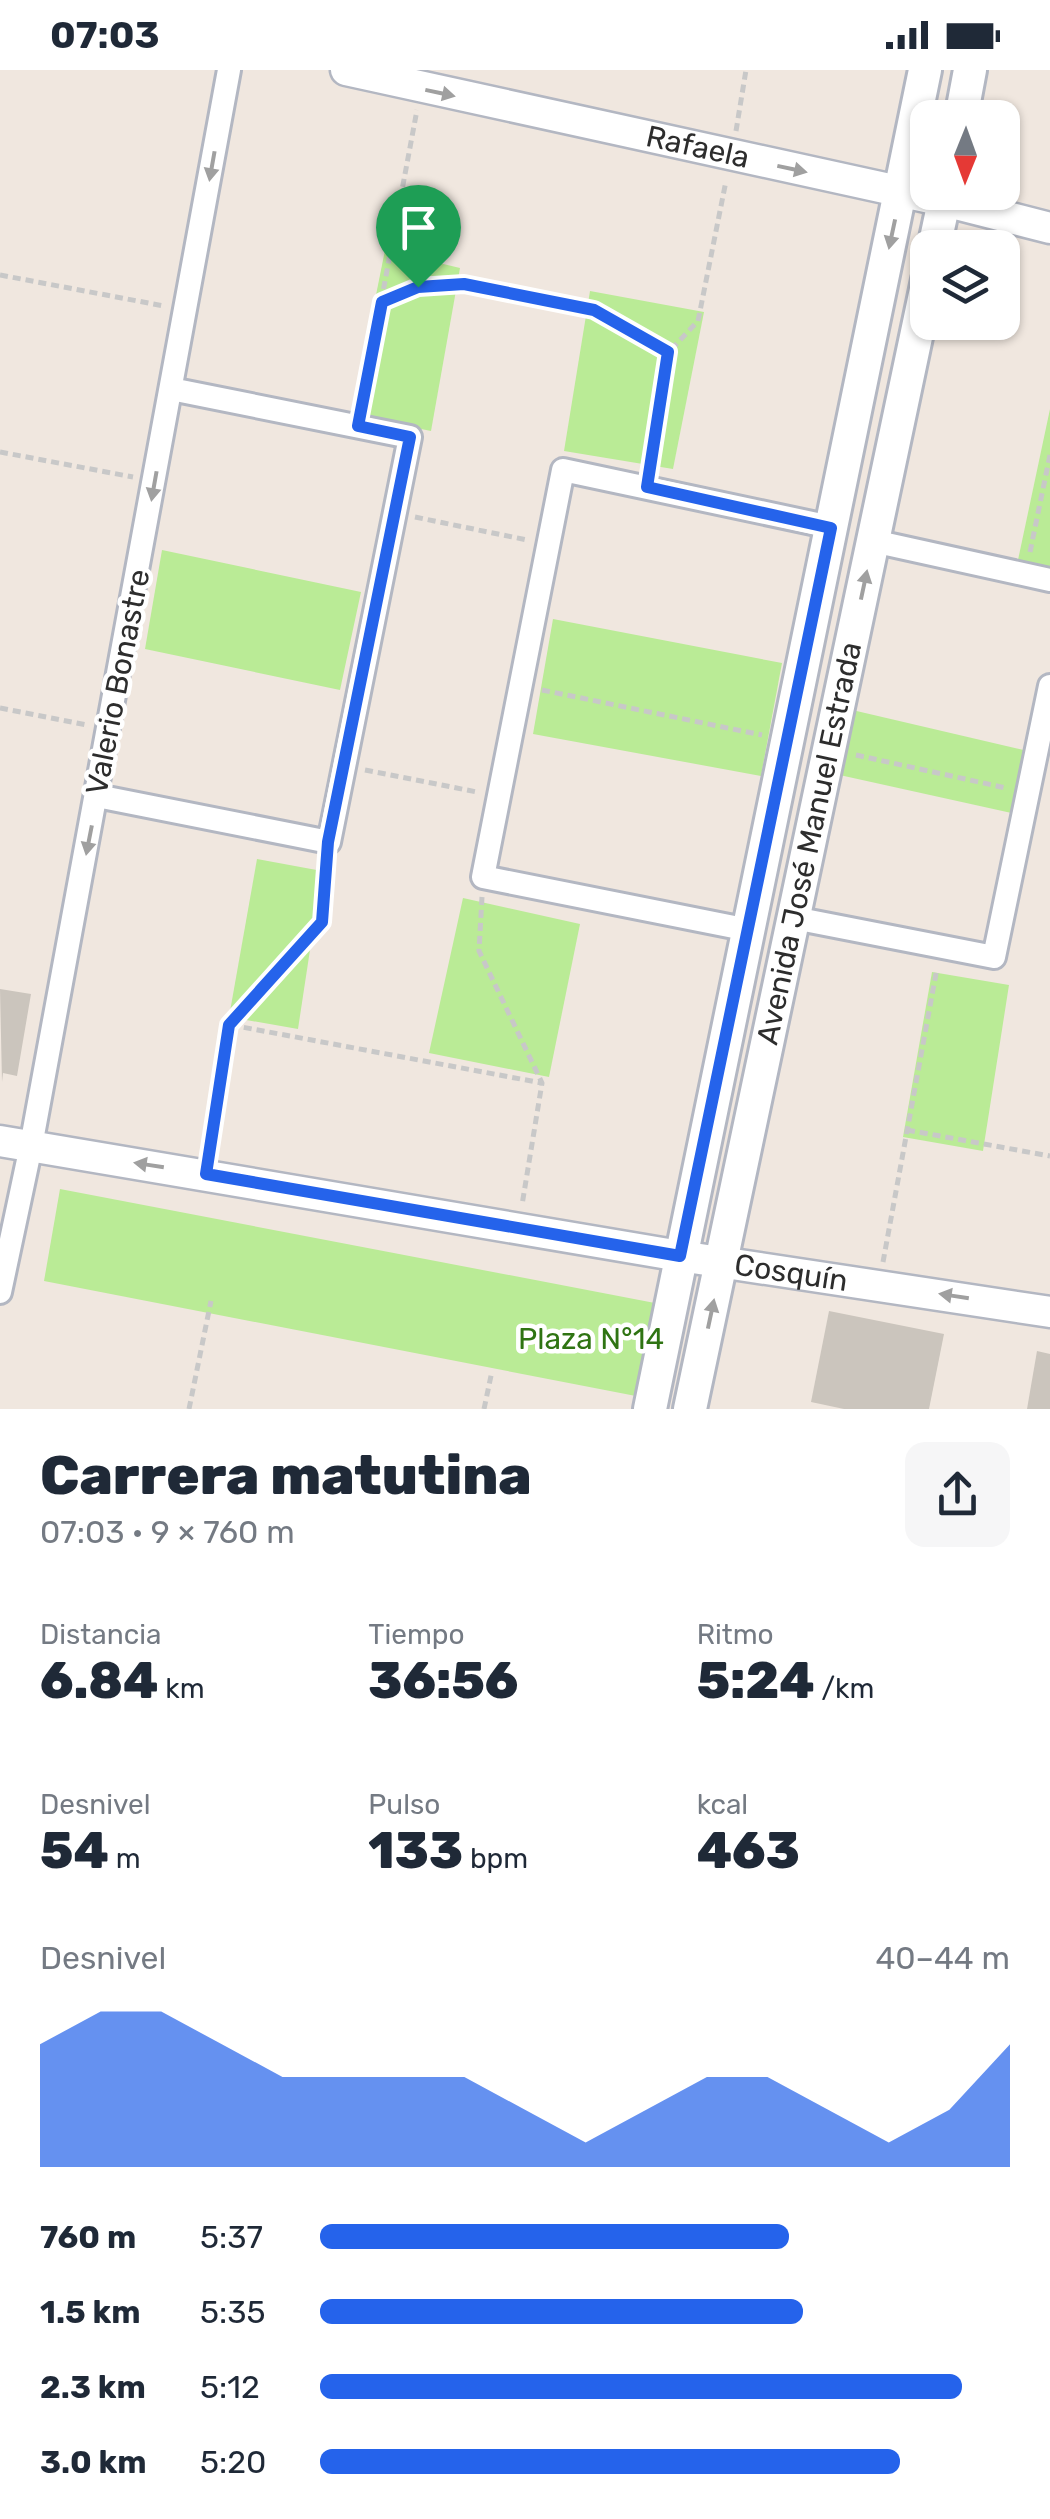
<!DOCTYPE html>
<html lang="es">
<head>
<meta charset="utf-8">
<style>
  body { margin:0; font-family:Rubik,sans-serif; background:#f6f6f7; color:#1f2937; height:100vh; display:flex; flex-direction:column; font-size:38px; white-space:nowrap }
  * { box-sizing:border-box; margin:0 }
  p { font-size:32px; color:#747a83 }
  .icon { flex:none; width:55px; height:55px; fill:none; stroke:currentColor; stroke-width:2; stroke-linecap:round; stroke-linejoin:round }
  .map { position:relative; height:1339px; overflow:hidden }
  .side { display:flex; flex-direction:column; background:#fff; flex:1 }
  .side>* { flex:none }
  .needle { width:65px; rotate:181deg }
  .fabs { position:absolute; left:910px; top:30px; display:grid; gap:20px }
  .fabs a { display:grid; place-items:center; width:110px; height:110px; border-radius:20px; background:#fff; box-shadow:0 2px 8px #0004; font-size:50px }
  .pin { position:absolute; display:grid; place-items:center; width:85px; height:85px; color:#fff; margin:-102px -42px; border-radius:50% 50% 50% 0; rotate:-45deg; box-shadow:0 0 10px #0007 }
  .pin .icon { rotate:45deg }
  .round { display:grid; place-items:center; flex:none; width:105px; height:105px; border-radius:20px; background:#f6f6f7 }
  .headline { display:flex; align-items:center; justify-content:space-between; height:170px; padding:0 40px }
  h1 { font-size:55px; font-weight:800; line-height:75px }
  .figures { display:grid; grid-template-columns:repeat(3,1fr); gap:15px; height:170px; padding:10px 40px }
  .figures div { display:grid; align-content:center }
  .figures b { font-size:50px; font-weight:800 }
  .figures small { font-size:28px; font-weight:400 }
  .figures p { font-size:28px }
  .chart { height:280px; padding:20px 40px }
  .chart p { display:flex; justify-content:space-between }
  .chart svg { width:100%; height:180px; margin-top:10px; fill:#2563eb; opacity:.7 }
  ul { padding:0 40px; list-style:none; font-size:32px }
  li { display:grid; grid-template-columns:160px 120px 1fr; align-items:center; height:75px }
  li i { height:25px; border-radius:12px; background:#2563eb }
  .status { display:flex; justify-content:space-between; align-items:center; height:70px; padding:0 50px; background:#fff; direction:ltr }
  .status svg { height:28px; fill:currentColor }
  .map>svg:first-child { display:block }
</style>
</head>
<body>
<div class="status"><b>07:03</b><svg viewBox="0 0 49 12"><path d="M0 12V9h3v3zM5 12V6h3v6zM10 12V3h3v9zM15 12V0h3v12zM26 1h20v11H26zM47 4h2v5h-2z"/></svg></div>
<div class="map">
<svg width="1050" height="1339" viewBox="0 0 1050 1339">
  <rect width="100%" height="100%" fill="#f0e7df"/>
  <g fill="#baeb96">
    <polygon points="385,180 460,198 431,361 352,345"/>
    <polygon points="590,221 704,242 673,399 564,381"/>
    <polygon points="1050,339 1050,498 1018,490"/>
    <polygon points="162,480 361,522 340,620 145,579"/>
    <polygon points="553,549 782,593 761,706 533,664"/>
    <polygon points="848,639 1028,681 1016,744 835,704"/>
    <polygon points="257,789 322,801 298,959 229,947"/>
    <polygon points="463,828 580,854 549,1007 429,983"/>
    <polygon points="932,902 1009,915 983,1081 903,1067"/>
    <polygon points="60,1119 660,1234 641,1327 44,1211"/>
  </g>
  <g fill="#cbc5bd">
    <polygon points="0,919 31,924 17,1006 3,1003 2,1012"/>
    <polygon points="829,1241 944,1264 929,1339 844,1339 811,1332"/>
    <polygon points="1037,1281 1050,1284 1050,1339 1027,1339"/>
  </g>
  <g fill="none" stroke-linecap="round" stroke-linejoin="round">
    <defs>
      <g id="minor">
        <polyline points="873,471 1050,510"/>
        <polyline points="97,726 329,772 410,367 171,319"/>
        <polyline points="794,848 994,887 1050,616"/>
        <polyline points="749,860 483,807 563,400 831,457"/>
        <polyline points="0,1222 31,1076 229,0"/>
      </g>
      <g id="tertiary">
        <path id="s1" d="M346,0L944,131L1050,158"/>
        <path id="s2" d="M0,1071L680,1186L1050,1242"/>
      </g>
      <g id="secondary">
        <polyline points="961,48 970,0"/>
        <polyline points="934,178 946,122"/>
        <polyline points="650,1339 925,0"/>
        <path id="s3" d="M690,1339L928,210"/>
      </g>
    </defs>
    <use href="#minor" stroke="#b3b7c2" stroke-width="28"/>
    <use href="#tertiary" stroke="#b3b7c2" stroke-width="35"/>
    <use href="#secondary" stroke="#b3b7c2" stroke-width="38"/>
    <g stroke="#c8c8c8" stroke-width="5" stroke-dasharray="8 5" stroke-linecap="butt">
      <polyline points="736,61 746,0"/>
      <polyline points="0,205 164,236"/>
      <polyline points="383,232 418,217 464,214 593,240 669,282"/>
      <polyline points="362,334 417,40"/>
      <polyline points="0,382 133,407"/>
      <polyline points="651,394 669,282 698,251 726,111"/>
      <polyline points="415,447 527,470"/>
      <polyline points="1030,482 1050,385"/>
      <polyline points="542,620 762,665"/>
      <polyline points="0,638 87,655"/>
      <polyline points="856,685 1006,718"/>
      <polyline points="365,700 477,722"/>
      <polyline points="482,827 479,881 542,1013 522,1135"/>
      <polyline points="231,955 542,1013"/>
      <polyline points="907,1060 1050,1086"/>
      <polyline points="210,1081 229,955 322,852 327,794"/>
      <polyline points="883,1192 937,898"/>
      <polyline points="189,1339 211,1231"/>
      <polyline points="484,1339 492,1301"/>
    </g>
    <use href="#minor" stroke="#fff" stroke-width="22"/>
    <use href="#tertiary" stroke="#fff" stroke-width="30"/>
    <use href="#secondary" stroke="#fff" stroke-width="32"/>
  </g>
  <defs><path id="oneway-solid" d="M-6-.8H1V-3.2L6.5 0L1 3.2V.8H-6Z" transform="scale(2.5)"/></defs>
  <g fill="#a0a0a0">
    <use href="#oneway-solid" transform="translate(440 23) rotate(12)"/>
    <use href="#oneway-solid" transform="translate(212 96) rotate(100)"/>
    <use href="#oneway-solid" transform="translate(792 99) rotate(12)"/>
    <use href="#oneway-solid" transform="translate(892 164) rotate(102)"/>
    <use href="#oneway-solid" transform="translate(154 416) rotate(100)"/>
    <use href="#oneway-solid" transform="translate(864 515) rotate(-78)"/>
    <use href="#oneway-solid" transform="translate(89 770) rotate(101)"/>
    <use href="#oneway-solid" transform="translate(149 1095) rotate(-171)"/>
    <use href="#oneway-solid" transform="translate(954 1226) rotate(-171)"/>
    <use href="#oneway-solid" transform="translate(711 1244) rotate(-78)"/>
  </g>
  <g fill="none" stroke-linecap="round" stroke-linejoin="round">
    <defs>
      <polygon id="route" points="464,214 594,240 668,282 647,417 831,458 680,1186 206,1104 229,955 322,852 328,772 410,367 358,356 382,232 418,217"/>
    </defs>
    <use href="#route" stroke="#fff" stroke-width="20"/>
    <use href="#route" stroke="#2563eb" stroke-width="12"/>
  </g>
  <g text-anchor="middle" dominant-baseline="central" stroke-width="9" stroke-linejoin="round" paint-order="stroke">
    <g font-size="30" fill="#2d2d2d" stroke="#fff">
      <text stroke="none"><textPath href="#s1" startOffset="360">Rafaela</textPath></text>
      <text transform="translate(118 612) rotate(-79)">Valerio Bonastre</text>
      <text stroke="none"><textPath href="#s3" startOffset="578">Avenida José Manuel Estrada</textPath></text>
      <text stroke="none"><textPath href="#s2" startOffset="802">Cosquín</textPath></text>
    </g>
    <g font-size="30" fill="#2f7413" stroke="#fff">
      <text x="591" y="1269">Plaza N°14</text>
    </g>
  </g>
</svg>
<div class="fabs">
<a><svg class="needle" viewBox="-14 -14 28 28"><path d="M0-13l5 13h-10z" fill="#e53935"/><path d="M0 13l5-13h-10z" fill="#747a83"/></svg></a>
<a><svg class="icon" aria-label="layers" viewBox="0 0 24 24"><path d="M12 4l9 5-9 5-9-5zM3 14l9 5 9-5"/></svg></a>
</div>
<div class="pin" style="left:418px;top:217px;background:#1e9e55"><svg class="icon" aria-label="arrive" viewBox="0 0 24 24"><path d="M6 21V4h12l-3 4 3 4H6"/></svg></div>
</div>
<section class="side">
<div class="headline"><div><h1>Carrera matutina</h1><p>07:03 · 9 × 760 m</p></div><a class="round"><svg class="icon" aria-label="share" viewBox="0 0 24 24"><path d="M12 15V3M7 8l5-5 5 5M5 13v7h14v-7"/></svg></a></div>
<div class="figures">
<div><p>Distancia</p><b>6.84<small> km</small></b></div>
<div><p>Tiempo</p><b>36:56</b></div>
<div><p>Ritmo</p><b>5:24<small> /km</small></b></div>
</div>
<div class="figures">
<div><p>Desnivel</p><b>54<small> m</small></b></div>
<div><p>Pulso</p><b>133<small> bpm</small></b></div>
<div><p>kcal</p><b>463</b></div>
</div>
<div class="chart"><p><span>Desnivel</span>40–44 m</p>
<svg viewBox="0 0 160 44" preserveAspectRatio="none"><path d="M0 44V14L10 6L20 6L30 14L40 22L50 22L60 22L70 22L80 30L90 38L100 30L110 22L120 22L130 30L140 38L150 30L160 14V44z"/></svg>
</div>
<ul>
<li><b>760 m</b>5:37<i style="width:68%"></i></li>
<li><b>1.5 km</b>5:35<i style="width:70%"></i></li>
<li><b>2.3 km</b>5:12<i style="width:93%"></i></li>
<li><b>3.0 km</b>5:20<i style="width:84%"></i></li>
</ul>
</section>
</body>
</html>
